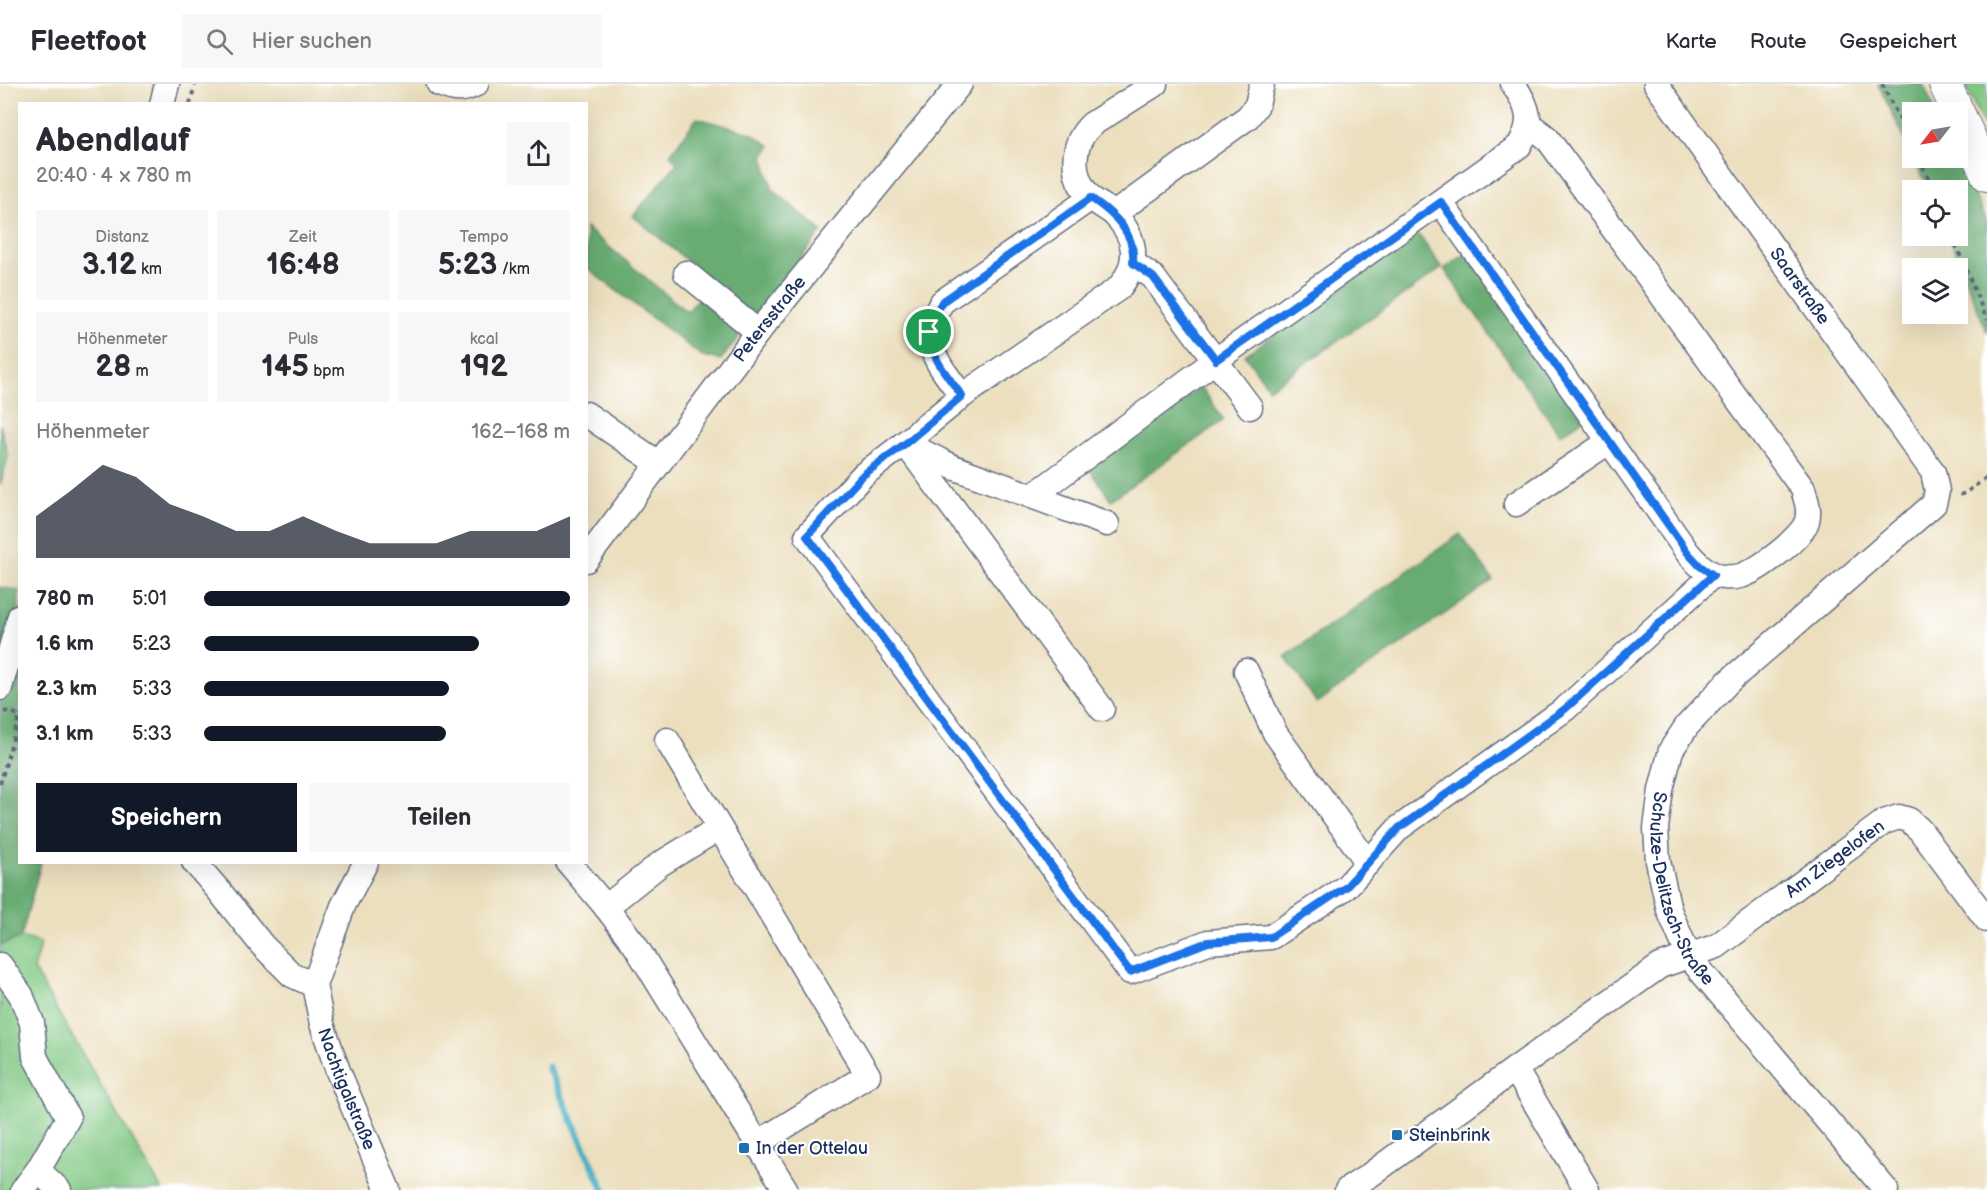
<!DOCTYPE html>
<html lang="de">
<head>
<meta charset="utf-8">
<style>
  body { margin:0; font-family:"Balsamiq Sans",sans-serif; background:#f7f7f7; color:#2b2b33; height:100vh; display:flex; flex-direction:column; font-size:22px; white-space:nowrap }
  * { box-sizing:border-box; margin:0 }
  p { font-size:20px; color:#7c7c81 }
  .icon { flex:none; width:33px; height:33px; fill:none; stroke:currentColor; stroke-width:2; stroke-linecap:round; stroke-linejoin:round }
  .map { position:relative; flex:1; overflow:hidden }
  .drawer { position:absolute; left:18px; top:18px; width:570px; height:762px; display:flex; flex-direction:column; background:#fff; border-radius:0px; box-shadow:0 6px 24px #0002 }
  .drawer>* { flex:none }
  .needle { width:39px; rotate:239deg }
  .tools { position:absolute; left:1902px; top:18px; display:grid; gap:12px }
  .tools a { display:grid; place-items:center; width:66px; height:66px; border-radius:0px; background:#fff; box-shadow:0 6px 24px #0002; font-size:30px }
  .pin { position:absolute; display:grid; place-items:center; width:51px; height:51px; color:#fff; margin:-26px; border:3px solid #fff; border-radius:50%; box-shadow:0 2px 6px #0007 }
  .round { display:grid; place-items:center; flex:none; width:63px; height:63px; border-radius:0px; background:#f7f7f7 }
  .summary { display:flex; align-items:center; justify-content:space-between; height:102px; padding:0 18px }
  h1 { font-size:33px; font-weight:600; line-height:45px }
  .stats { display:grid; grid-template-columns:repeat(3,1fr); gap:9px; height:102px; padding:6px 18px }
  .stats div { display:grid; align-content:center; border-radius:0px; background:#f7f7f7; text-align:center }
  .stats b { font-size:30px; font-weight:600 }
  .stats small { font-size:16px; font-weight:400 }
  .stats p { font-size:16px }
  .chart { height:168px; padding:12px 18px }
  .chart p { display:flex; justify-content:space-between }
  .chart svg { width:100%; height:108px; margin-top:6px; fill:#111827; opacity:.7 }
  .cta { display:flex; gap:12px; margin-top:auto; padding:12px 18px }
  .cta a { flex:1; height:69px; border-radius:0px; background:#111827; color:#fff; font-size:24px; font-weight:600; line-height:69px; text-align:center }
  .cta a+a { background:#f7f7f7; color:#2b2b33 }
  ul { padding:0 18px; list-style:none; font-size:20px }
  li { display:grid; grid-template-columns:96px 72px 1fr; align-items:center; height:45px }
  li i { height:15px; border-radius:8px; background:#111827 }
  header { display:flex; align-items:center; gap:36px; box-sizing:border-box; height:84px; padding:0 30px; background:#fff; border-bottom:2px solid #e1e1e2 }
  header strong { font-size:28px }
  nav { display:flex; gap:33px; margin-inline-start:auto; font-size:21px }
  .search { width:420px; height:54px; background:#f7f7f7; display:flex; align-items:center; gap:15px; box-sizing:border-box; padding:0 21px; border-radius:0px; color:#7c7c81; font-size:22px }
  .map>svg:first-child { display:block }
</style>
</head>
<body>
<header>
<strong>Fleetfoot</strong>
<div class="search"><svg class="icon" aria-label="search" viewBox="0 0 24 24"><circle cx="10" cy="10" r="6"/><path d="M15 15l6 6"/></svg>Hier suchen</div>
<nav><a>Karte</a><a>Route</a><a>Gespeichert</a></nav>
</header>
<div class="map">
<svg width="1987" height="1106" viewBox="0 0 1987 1106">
  <rect width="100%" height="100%" fill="#fff"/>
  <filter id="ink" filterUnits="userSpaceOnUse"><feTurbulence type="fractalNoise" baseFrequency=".0167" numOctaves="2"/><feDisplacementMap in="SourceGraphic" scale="12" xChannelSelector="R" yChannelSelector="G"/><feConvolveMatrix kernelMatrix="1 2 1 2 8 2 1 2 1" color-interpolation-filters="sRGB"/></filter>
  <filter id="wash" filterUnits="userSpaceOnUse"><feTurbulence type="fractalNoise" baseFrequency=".008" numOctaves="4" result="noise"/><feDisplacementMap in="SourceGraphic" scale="24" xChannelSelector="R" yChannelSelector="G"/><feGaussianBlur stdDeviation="1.35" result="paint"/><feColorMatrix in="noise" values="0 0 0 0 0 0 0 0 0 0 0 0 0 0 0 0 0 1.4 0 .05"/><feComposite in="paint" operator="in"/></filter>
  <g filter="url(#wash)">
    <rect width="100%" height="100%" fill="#ecdfbe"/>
    <g fill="#81c884" stroke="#4e7c71" stroke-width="1.5">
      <polygon points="1965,0 1987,0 1987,49 1985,45"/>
      <polygon points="0,340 8,373 0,401"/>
      <polygon points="21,853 41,859 33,885 162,1106 0,1106 0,861"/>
    </g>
    <g fill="#68ac72" stroke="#426e68" stroke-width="1.5">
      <polygon points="1878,0 1923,0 1936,28 1912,28 1912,70"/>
      <polygon points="697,34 751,49 771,62 763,72 773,106 822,147 721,276 702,272 587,184 586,144 687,228 713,198 633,132 677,79 670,70"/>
      <polygon points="1914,74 1957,74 1987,138 1987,248 1948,152 1958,152 1958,106 1929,106"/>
      <polygon points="1418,150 1442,184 1269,305 1245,271"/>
      <polygon points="1467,169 1583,335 1560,351 1444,185"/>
      <polygon points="1201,303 1224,336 1111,416 1088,383"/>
      <polygon points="1460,450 1493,496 1317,619 1285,573"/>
      <polygon points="0,503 19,507 20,778 41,779 21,853 0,861"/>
    </g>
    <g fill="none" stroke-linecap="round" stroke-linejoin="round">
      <polyline stroke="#42adc1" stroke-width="7" points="548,983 604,1106"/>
    </g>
  </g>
  <g filter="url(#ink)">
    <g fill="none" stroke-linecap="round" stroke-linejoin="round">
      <defs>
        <g id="minor">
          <path d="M439,0C454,6 462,8 476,0"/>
          <path d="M1155,0L1092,40C1070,60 1070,93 1091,114C1098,120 1107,124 1114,130C1137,154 1140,178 1119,204L962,312L905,359L863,391L807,452L1130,888L1208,858L1271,853L1346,803L1399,744L1565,625L1713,491"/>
          <path id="s1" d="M1656,0L1933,388L1937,407L1934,420L1728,598L1687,642L1671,666L1661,706L1656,744L1658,777L1669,826L1689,873L1886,1106"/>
          <polyline points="162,20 167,0"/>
          <path d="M1441,119L1688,469C1695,477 1703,486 1713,490C1720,494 1732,494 1740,492C1757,488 1802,454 1807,437C1810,425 1806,416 1803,405L1547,54L1529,40"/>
          <polyline points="1114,130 1248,33 1257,21 1262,0"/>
          <polyline points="1133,179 1153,193 1250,323"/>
          <polyline points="686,189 758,248"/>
          <path d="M962,312C938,279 916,258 942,218L1091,114"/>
          <polyline points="586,330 658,379"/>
          <polyline points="905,359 1102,625"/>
          <polyline points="909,361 953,383 1107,440"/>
          <path d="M1033,412L1216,276L1519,62C1534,38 1529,23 1513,0"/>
          <polyline points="1516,420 1610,357"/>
          <path id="s2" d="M586,476L758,248L960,0"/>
          <polyline points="1246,587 1275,649 1368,779"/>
          <polyline points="0,604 20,532"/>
          <polyline points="667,656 868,991 758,1059"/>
          <polyline points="194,778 220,808 262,861 292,891 314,901"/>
          <path id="s3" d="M366,778L343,822L314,901L322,940L338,987L388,1106"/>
          <polyline points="568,778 606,823 635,861 786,1106"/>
          <polyline points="606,823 660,780 719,744"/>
          <polyline points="0,881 21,911 32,939 35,973 68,1034 38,1086 59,1106"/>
          <polyline points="1515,985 1587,1106"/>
          <polyline points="23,1106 38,1086"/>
          <path id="s4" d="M1347,1106L1370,1091L1515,985L1660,882L1717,862L1884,738L1899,733L1909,736L1920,746L1987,836"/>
        </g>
        <polyline id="major" points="1945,0 1987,91"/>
      </defs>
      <use href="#minor" stroke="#646d80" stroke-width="27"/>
      <use href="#major" stroke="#646d80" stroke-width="34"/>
      <g stroke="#646d80" stroke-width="4" stroke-dasharray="4.5 4.5" stroke-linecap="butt">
        <polyline points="1882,0 1912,60"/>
        <polyline points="190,20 195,0"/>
        <polyline points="1919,74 1934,106"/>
        <polyline points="1952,152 1987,236"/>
        <polyline points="1960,411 1967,408 1987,393"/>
        <polyline points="20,415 18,420 20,421"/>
        <polyline points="4,627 20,631"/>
        <polyline points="0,700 20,630"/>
      </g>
      <use href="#minor" stroke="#fff" stroke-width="24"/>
      <use href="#major" stroke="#fff" stroke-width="32"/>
    </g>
  </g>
  <g fill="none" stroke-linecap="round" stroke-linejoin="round" filter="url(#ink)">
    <defs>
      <path id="route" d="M1091,114C1114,130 1136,149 1133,179L1153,193L1216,276L1441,118L1688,469L1700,482L1713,491L1565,625L1399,744L1346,803L1271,853L1208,858L1130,888L807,452L863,391L906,359L962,312C939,280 916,258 942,218Z"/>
    </defs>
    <use href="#route" stroke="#fff" stroke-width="12"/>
    <use href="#route" stroke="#1a73e8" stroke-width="8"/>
  </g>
  <g fill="#1f6fb2" stroke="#fff" stroke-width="2">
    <rect x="1391" y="1045" width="12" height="12" rx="3"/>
    <rect x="738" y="1058" width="12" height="12" rx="3"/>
  </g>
  <g text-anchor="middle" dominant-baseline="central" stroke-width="4.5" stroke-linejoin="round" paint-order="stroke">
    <g font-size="18" fill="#1b2f5e" stroke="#fff">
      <text stroke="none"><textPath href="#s1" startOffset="248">Saarstraße</textPath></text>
      <text stroke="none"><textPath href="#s2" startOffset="303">Petersstraße</textPath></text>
      <text stroke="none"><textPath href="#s4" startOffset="592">Am Ziegelofen</textPath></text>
      <text stroke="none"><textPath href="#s1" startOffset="1016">Schulze-Delitzsch-Straße</textPath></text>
      <text stroke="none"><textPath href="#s3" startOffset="243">Nachtigalstraße</textPath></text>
    </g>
    <g font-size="18" fill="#1b2f5e" stroke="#fff" text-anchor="start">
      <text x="1409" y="1051">Steinbrink</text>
      <text x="756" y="1064">In der Ottelau</text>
    </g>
  </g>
</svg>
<div class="tools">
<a><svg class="needle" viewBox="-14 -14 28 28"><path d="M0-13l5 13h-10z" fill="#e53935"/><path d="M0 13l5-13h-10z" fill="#7c7c81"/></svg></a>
<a><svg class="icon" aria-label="locate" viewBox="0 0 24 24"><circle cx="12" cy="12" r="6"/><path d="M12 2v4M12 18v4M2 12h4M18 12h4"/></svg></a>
<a><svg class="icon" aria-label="layers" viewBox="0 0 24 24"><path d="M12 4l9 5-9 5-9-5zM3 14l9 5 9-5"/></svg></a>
</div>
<div class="pin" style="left:929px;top:248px;background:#1e9e55"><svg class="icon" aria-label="arrive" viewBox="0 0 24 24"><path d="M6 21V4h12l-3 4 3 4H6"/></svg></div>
<section class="drawer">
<div class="summary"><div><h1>Abendlauf</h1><p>20:40 · 4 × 780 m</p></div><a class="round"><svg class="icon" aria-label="share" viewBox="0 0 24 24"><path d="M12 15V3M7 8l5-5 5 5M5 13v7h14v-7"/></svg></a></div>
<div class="stats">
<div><p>Distanz</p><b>3.12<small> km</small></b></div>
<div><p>Zeit</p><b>16:48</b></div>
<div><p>Tempo</p><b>5:23<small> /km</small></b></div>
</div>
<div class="stats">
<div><p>Höhenmeter</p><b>28<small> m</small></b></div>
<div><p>Puls</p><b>145<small> bpm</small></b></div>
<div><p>kcal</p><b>192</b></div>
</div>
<div class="chart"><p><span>Höhenmeter</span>162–168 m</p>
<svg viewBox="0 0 160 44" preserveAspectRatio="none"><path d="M0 44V27L10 17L20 6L30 11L40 22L50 27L60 33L70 33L80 27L90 33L100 38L110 38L120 38L130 33L140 33L150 33L160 27V44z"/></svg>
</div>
<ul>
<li><b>780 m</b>5:01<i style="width:100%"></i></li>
<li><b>1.6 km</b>5:23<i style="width:75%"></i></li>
<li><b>2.3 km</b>5:33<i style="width:67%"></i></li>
<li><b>3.1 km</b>5:33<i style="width:66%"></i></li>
</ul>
<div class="cta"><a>Speichern</a><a>Teilen</a></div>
</section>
</div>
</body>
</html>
